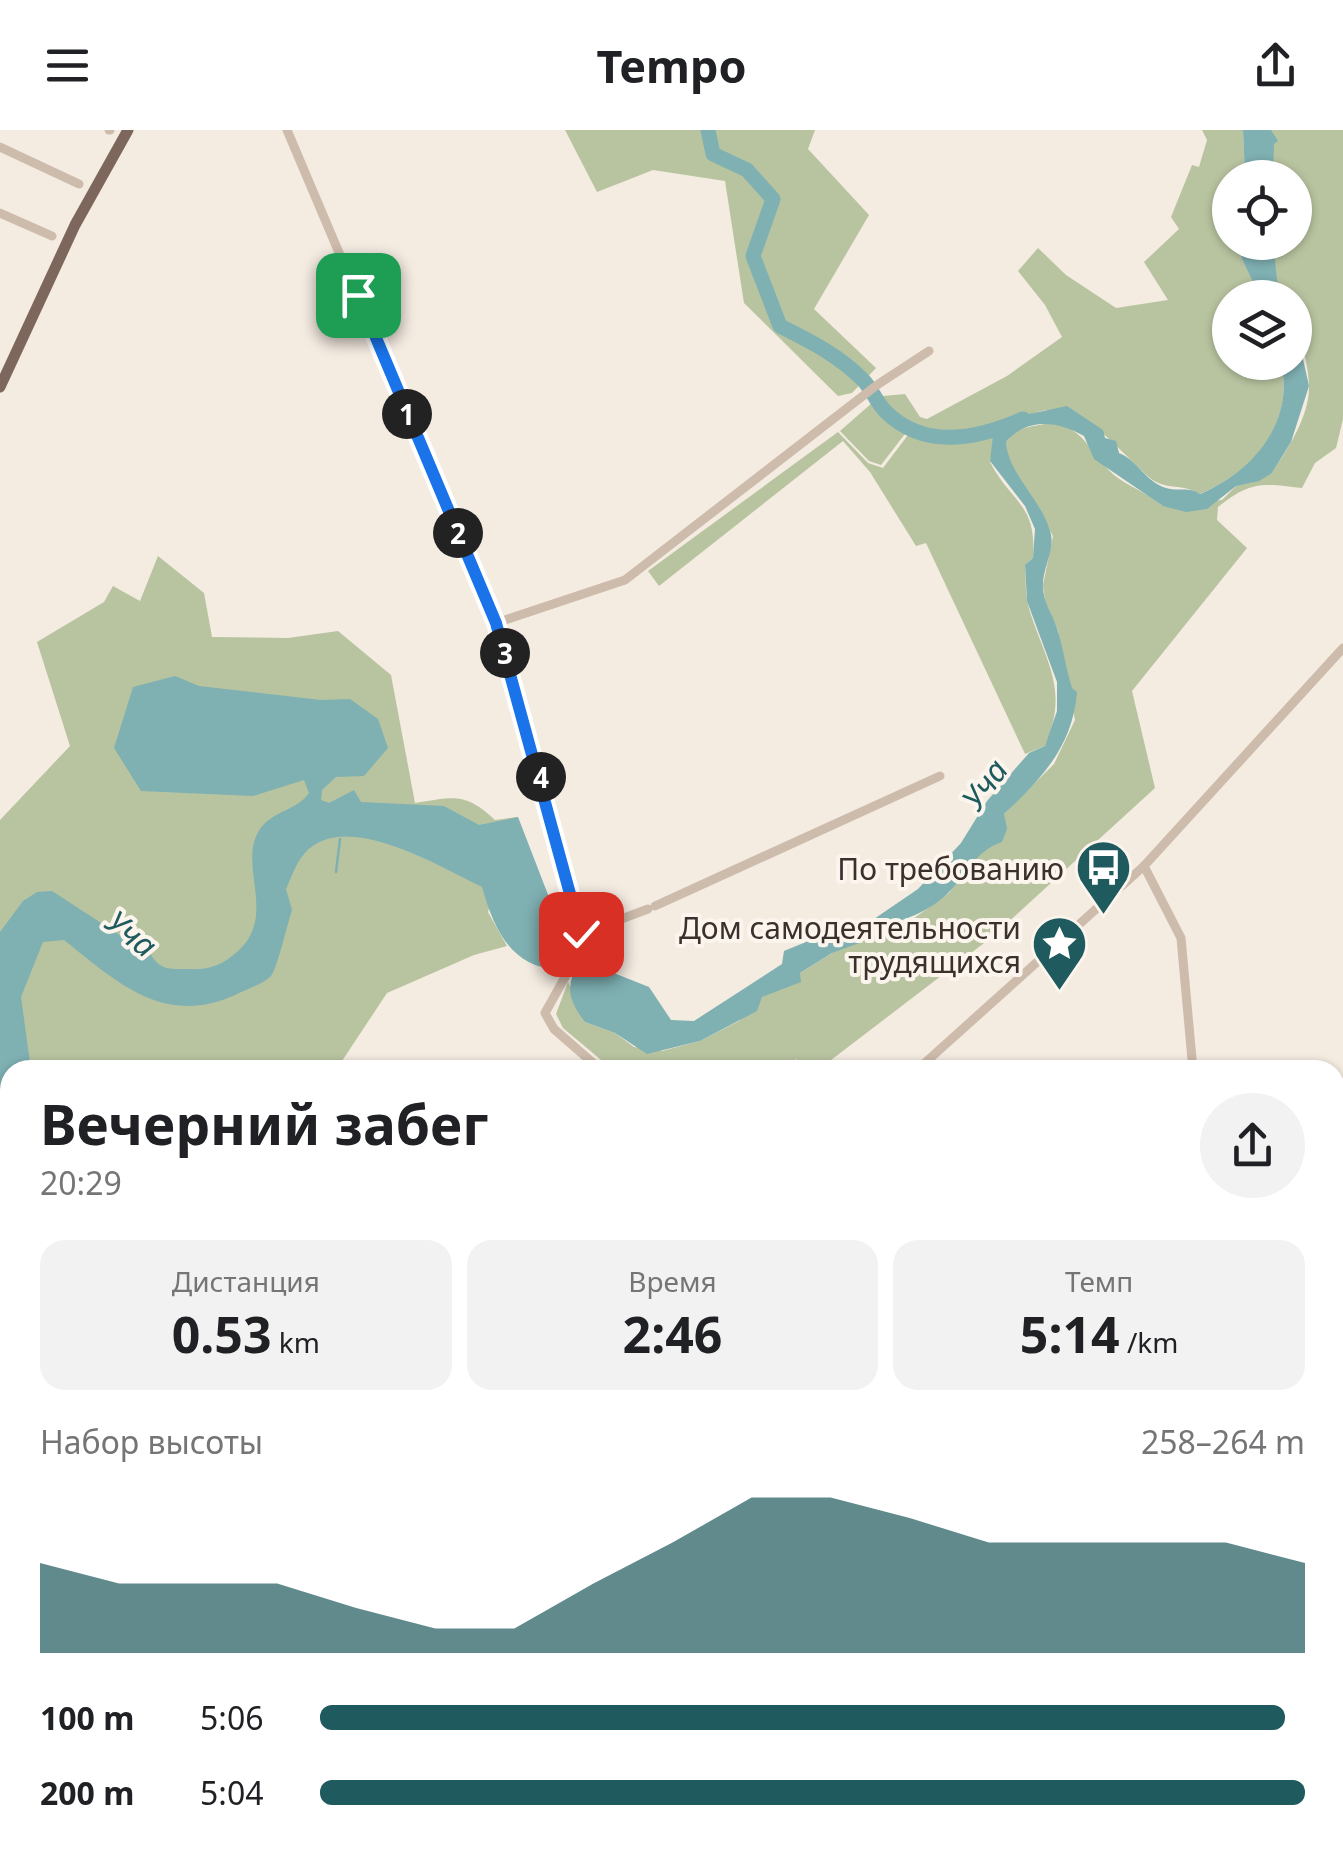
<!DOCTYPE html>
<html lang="ru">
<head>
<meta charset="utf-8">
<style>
  body { margin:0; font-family:"Noto Sans",sans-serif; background:#f2f2f2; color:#202124; height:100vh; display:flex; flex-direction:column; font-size:38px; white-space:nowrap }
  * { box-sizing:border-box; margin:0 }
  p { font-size:32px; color:#757577 }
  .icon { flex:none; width:55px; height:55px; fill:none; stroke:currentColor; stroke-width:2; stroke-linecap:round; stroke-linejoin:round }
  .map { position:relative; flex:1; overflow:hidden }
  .drawer { position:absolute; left:0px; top:930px; width:1345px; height:790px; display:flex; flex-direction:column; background:#fff; border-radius:30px 30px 0 0; box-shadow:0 2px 8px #0004 }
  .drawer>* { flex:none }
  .controls { position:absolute; left:1212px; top:30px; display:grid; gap:20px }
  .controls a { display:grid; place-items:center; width:100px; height:100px; border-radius:50%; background:#fff; box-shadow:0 2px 8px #0004; font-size:50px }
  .pin { position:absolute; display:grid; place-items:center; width:85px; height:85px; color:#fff; margin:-42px; border-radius:20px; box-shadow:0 5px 15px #0006 }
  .km { position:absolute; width:50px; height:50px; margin:-25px; border-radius:50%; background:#222; color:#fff; font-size:28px; line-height:50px; text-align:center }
  .round { display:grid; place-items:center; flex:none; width:105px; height:105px; border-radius:52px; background:#f2f2f2 }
  .summary { display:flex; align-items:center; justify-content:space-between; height:170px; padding:0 40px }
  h1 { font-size:55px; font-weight:700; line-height:75px }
  .stats { display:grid; grid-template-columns:repeat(3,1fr); gap:15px; height:170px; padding:10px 40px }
  .stats div { display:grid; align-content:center; border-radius:25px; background:#f2f2f2; text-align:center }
  .stats b { font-size:50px; font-weight:700 }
  .stats small { font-size:28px; font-weight:400 }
  .stats p { font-size:28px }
  .chart { height:280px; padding:20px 40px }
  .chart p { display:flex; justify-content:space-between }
  .chart svg { width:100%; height:180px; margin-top:10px; fill:#1f5a5e; opacity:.7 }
  ul { padding:0 40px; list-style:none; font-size:32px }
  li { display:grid; grid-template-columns:160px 120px 1fr; align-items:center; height:75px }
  li i { height:25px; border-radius:12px; background:#1f5a5e }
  header { display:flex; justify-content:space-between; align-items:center; height:130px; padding:0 40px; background:#fff; font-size:45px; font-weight:700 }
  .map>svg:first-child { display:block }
</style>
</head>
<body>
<header><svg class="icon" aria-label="menu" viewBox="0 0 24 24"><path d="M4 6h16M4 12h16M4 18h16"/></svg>Tempo<svg class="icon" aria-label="share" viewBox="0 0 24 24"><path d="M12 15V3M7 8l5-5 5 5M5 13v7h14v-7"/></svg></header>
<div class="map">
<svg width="1343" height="1720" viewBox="0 0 1343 1720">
  <rect width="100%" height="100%" fill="#f4ebe1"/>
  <g fill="#b8c4a0">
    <polygon points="565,0 815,0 808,19 869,85 814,179 876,238 852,263 838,266 744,173 725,51 653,40 597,62"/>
    <path d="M1202,0H1243L1245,47L1230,48V112L1248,113L1241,127L1252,149L1250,167L1230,168V232L1281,233C1295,293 1253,343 1199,364C1184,353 1166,361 1150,348C1112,316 1070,250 1015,295C1001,307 993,313 990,332C1011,373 1037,373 1033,428L1025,436C1026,452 1025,467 1030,482C1047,534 1069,560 1045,616L1025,624L926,413L916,416L870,342L843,311L659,456L648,441L838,302L868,333L883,338L914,297L889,278L883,266L905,264L920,287L927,289L1007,246L1062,207L1045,175L1018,141L1038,118L1066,145L1116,178L1168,170L1144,132L1179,99L1171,87L1192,35L1199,37L1207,10Z"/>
    <path d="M1271,0H1343V289L1336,318L1315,333L1302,358C1262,353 1250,351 1218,377L1217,390L1247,418L1132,561L1155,658L992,807L818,940H808L796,929L784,940H613L563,898L556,884L568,852L585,892L615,903L634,917L662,921L700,911L739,891L762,867L872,798L913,789L949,763L983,717L994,715L1004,684L1054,634L1075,590L1058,500L1045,471L1043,455L1053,406L1007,328L1006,312C1016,299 1023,298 1039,295C1086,286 1090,333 1124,352C1138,360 1150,366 1163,376L1222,370L1236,356L1272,343C1288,318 1310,286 1309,255C1308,225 1295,197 1295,168L1276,164L1273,113L1295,112V48L1273,47Z"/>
    <polygon points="880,266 888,280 885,284 908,300 881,335 869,331 840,301"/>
    <path d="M158,426L204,463L212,507L288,508L338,501L391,545L415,673C454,667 465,662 495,690L518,687L488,782L507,816L474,825L387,863L336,940H10V1522L0,1526V690L70,616L37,512L104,472L113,456L140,471Z"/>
  </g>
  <g fill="#7fb0b2">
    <polygon points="1243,0 1271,0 1278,11 1274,14 1273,47 1245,47"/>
    <polygon points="1248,113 1273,113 1279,167 1250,167 1252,150 1241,127"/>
    <path d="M1295,193L1309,256L1291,312L1272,343L1259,351L1236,356L1207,379L1186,382L1163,376L1094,329L1084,306C1058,291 1027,287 1006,312C1008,344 1041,369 1050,401C1056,418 1043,437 1043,454C1042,471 1052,483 1057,498C1063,517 1066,539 1072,558L1077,562C1073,615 1042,649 1004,684L1007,699L1002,712C976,721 970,740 951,760C929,783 903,791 873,798L867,810L832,823L800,843L801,852L762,867L757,881L700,911L647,924L615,903L585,892C567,868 565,855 581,830L649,857L671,890L694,891L782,834L784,821L850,794L872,798L874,789L918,759L961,713L987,671L1029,623L1045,616L1057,581V552L1027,471L1025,435L1033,428L1035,399L1025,376L990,331L993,306L1029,284L1067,276L1103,300L1105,308L1116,311L1119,323C1137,330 1146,352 1166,358C1179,362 1188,356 1200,364C1253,342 1295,292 1281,233L1295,232Z"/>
    <path d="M175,546L199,556L321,570L350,569L378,589L388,618L364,646L336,647L322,660L321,670L329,673L354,660L361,672L444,676L479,695L518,687L569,819L558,840C510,836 494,799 482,757C441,738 344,677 304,724C296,733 291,748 286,759L292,780C287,795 278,836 271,846C263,854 247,859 237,864C165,898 118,853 64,810L43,812L21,867L31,940H10V984L0,995V802L23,771L37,762L52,761L135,815L140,823H150C160,841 170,839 188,839C209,840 221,836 237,822C279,785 236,735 260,699C272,681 298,680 309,663L304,650L253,666L141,661L114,618L133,557Z"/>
  </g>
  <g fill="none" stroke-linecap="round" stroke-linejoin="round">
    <polyline stroke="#7fb0b2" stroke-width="2.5" points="336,742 340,709"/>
    <path stroke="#7fb0b2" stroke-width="15" d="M708,0L713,24L747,40L773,69L753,126L780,196C810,211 840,226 864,251C872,260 877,273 886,282C926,321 979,308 1023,289"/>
    <g stroke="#cdbbac" stroke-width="9">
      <polyline points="109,0 110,0"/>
      <polyline points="287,0 496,493 581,804 579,822 545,883 554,899 601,940"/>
      <polyline points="0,17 79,54"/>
      <polyline points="0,83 52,106"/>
      <polyline points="496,493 625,450 877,255 929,221"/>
      <polyline points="1144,736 1181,808 1193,940"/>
      <polyline points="655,776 940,646"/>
      <polyline points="581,804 648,779"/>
      <polyline points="917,940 1144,736 1343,518"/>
      <polyline points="1335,1002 1343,1002"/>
      <polyline points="1335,1395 1343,1384"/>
      <polyline points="1335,1426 1343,1433"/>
      <polyline points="1335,1644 1343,1650"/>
      <polyline points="0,1661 10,1646"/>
      <polyline points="260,1710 266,1720"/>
      <polyline points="1121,1710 1128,1720"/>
      <polyline points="1247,1710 1256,1720"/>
      <polyline points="73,1720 77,1710"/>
      <polyline points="961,1720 966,1710"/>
      <polyline points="1337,1720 1343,1694"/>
    </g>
    <polyline stroke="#7d675c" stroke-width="11" points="0,257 75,95 128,0"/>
  </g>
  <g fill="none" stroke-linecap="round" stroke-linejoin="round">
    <defs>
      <polyline id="route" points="358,165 496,493 581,804"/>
    </defs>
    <use href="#route" stroke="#fff" stroke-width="20"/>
    <use href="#route" stroke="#1a73e8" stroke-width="12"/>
  </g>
  <defs>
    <symbol id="bus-pin" viewBox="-11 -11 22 30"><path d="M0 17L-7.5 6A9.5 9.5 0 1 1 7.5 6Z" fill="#1f5a5e" stroke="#fbf5ee"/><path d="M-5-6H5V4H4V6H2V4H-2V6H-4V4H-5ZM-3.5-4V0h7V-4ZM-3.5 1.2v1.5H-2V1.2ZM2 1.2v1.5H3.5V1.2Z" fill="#fff"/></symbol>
    <symbol id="sight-pin" viewBox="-11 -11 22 30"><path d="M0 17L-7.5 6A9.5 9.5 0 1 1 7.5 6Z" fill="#1f5a5e" stroke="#fbf5ee"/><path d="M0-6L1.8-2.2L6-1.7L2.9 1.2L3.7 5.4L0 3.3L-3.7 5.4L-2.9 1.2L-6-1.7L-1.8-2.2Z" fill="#fff"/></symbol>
  </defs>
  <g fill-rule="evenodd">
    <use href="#bus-pin" x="1072" y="706" width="63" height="86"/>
    <use href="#sight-pin" x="1028" y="782" width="63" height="86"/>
  </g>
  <g text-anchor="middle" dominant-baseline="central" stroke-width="8" stroke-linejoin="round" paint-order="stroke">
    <g font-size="30" fill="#3b302b" stroke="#fbf5ee" text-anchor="end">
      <text x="1064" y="738">По требованию</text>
      <text x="1021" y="797">Дом самодеятельности<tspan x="1021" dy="34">трудящихся</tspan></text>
    </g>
    <g font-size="32" font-style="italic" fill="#1f5a5e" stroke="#fbf5ee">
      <text transform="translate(984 654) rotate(-54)">Уча</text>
      <text transform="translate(132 803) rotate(38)">Уча</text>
    </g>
  </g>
</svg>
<div class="controls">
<a><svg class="icon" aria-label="locate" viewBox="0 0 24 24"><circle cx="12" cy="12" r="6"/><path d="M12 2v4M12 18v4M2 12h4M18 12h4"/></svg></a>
<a><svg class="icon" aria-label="layers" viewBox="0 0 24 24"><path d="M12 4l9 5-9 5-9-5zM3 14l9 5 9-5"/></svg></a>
</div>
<div class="pin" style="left:358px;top:165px;background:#1e9e55"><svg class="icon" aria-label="arrive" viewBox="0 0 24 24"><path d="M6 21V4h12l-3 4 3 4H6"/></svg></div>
<div class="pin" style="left:581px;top:804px;background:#d93025"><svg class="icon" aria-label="check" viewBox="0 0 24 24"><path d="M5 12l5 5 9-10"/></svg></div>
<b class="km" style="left:407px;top:284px">1</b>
<b class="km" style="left:458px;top:403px">2</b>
<b class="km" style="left:505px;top:523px">3</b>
<b class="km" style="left:541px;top:647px">4</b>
<section class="drawer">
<div class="summary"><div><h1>Вечерний забег</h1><p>20:29</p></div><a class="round"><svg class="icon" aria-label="share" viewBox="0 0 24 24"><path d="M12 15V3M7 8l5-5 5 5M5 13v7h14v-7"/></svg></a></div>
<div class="stats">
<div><p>Дистанция</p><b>0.53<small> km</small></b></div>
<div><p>Время</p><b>2:46</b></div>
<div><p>Темп</p><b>5:14<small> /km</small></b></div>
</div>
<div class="chart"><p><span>Набор высоты</span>258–264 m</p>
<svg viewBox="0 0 160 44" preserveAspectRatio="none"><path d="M0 44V22L10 27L20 27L30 27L40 33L50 38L60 38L70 27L80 17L90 6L100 6L110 11L120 17L130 17L140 17L150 17L160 22V44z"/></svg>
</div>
<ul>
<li><b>100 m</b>5:06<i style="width:98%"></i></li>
<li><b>200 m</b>5:04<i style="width:100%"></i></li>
</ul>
</section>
</div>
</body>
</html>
